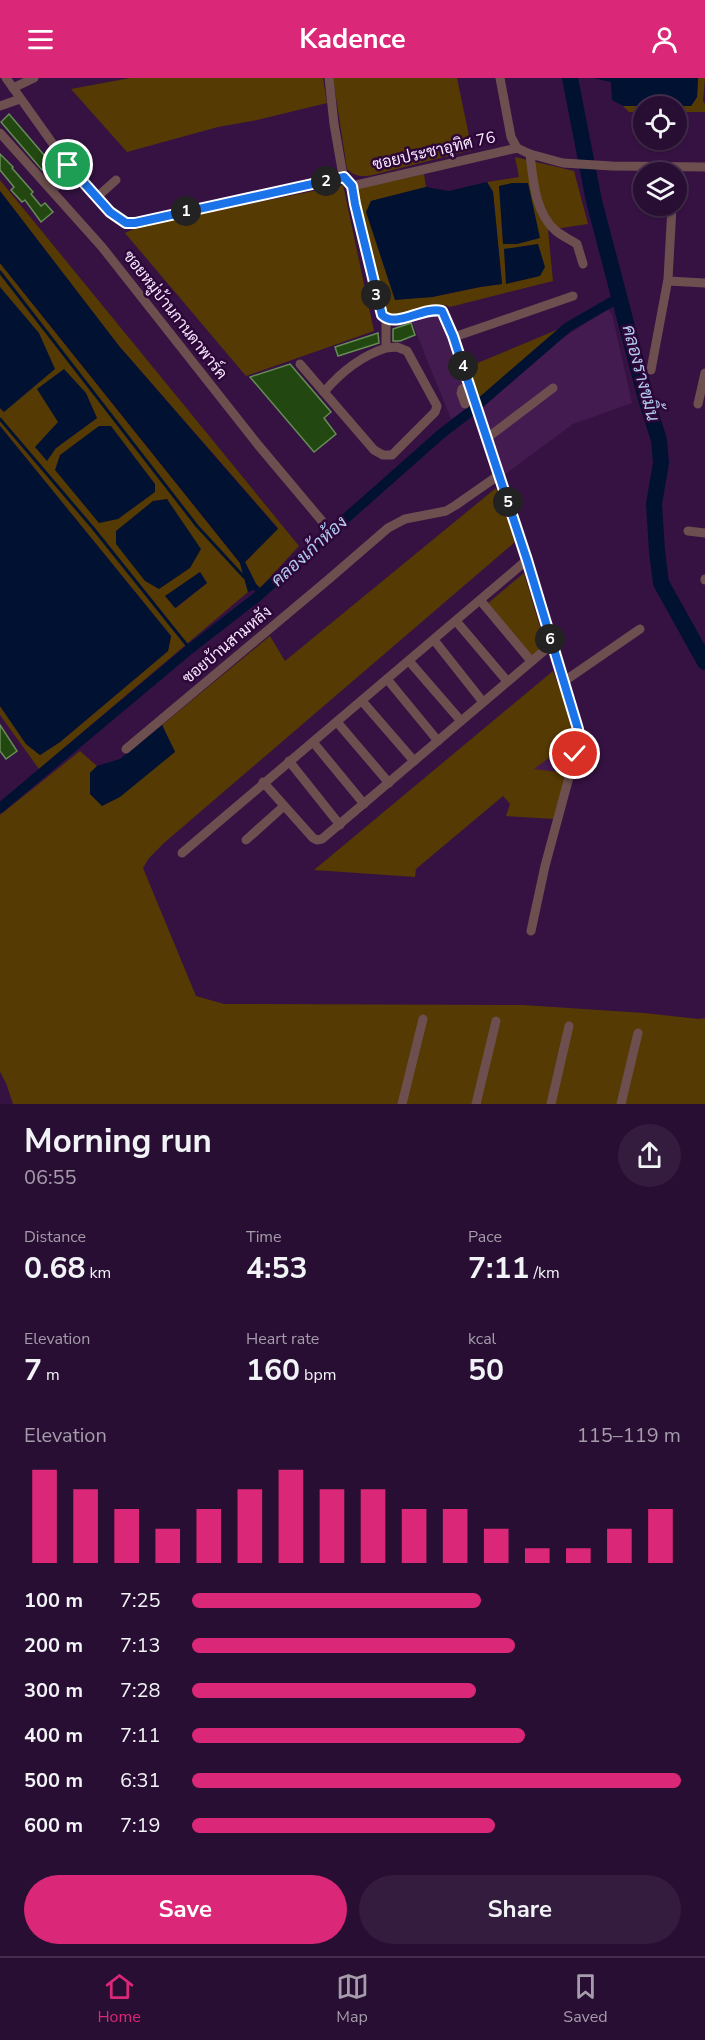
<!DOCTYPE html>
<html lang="en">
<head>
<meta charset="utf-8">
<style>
  body { margin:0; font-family:"Nunito Sans",Sarabun,sans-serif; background:#341c3e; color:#f1f3f6; height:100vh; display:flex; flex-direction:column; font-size:22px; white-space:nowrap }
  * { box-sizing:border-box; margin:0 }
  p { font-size:20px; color:#a59cac }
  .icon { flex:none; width:33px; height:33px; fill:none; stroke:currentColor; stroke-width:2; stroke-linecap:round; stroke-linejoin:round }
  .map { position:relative; height:1026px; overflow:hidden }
  .details { display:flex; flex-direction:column; background:#280e32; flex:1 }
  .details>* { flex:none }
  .fabs { position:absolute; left:633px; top:18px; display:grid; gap:12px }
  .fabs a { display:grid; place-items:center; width:54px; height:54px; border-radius:50%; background:#280e32; box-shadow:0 2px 4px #0004,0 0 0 2px #442e4d; font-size:30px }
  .pin { position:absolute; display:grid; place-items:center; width:51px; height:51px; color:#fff; margin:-26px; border:3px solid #fff; border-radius:50%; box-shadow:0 2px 6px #0007 }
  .km { position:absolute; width:30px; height:30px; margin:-15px; border-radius:50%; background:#222; color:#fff; font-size:16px; line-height:30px; text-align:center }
  .round { display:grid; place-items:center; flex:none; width:63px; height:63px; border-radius:32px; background:#341c3e }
  .head { display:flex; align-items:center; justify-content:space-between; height:102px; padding:0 24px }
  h1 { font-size:33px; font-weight:700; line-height:45px }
  .figures { display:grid; grid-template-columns:repeat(3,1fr); gap:9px; height:102px; padding:6px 24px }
  .figures div { display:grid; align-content:center }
  .figures b { font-size:30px; font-weight:700 }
  .figures small { font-size:16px; font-weight:400 }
  .figures p { font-size:16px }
  .chart { height:168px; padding:12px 24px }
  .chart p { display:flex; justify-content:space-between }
  .chart svg { width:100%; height:108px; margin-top:6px; stroke:#db2777; stroke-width:6 }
  .button { display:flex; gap:12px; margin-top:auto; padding:12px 24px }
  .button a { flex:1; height:69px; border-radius:36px; background:#db2777; color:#fff; font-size:24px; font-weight:700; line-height:69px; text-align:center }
  .button a+a { background:#341c3e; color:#f1f3f6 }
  ul { padding:0 24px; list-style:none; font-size:20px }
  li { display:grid; grid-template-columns:96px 72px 1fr; align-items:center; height:45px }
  li i { height:15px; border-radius:8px; background:#db2777 }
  header { display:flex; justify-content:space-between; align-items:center; height:78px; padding:0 24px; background:#db2777; color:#fff; font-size:27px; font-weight:700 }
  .menu { display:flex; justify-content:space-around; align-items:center; height:84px; border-top:2px solid #442e4d; background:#280e32; font-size:16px; color:#a59cac }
  .menu a { display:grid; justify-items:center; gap:3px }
  .menu .on { color:#db2777 }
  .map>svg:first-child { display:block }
</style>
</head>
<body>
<header><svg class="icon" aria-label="menu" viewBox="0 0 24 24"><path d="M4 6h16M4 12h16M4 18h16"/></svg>Kadence<svg class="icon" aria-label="person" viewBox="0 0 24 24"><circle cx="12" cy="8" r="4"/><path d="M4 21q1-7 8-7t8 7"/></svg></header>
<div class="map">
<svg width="705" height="1026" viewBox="0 0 705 1026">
  <rect width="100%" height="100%" fill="#361242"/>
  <g fill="#441b51">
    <polygon points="608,231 612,236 632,325 573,346 504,397 482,328 561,261"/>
    <polygon points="438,234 473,328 451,341 411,242"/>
    <polygon points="574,661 567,695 533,691"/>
  </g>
  <g fill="#563a03" fill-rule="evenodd">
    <polygon points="130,0 323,0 327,25 257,42 218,49 127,74 71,11"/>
    <path d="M333,0H457L472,72L373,97C362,99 355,99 347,91Z"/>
    <polygon points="698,0 705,0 703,23 705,26 705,34 677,34 676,28 644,28 643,34 629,34 623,28 691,28 697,19"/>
    <polygon points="515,79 574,93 588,146 548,152 553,203 450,229 445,227 398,237 391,236 382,230 356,118 357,111 424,96 426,109 371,123 395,221 432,219 480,209 502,206 493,114 487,104 519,99"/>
    <polygon points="0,102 299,468 260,510 256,506 245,484 278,450 119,268 0,113"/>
    <polygon points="343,107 374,253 246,298 125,155 140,148"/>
    <path d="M0,185L240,485L248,514L39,691L0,637V628L26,666L40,677L60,664L168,573L171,558L0,348V330L4,334V215L0,209ZM97,340L56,370L58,344ZM200,494L207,505L176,530L166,518Z"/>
    <polygon points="559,251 557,255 481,323 468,289"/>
    <polygon points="496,410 515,464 164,765 149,780 143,790 196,918 224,926 523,927 644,935 699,941 705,940 705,1026 13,1026 6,1005 0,994 0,737 80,673 97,688 90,695 175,674 162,647 270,558 285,583"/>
    <polygon points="524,495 546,569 532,579 488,525"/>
    <polygon points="553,593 563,620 574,661 534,691 567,695 554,741 506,738 510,726 503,718 416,791 415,799 314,792"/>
  </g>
  <g fill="#001131">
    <polygon points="593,0 698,0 697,19 691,28 623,28 612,22 611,4"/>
    <polygon points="487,104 493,114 502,206 480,209 432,219 395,222 366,134 371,123 426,109 449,113"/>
    <polygon points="512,105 528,105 540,160 517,166 503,166 499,108"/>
    <polygon points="0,113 119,268 278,451 245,484 256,506 260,510 248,514 240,485 0,185"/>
    <polygon points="538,166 545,189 540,198 506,206 504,171"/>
    <polygon points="0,209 39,255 55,291 4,334 0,330"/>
    <polygon points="64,291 86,315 97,340 56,370 47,383 35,369 58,344 37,311"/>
    <polygon points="0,348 171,558 168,573 60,664 40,677 26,666 0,628"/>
    <polygon points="99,348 111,348 155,406 155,414 118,441 99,445 55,392 60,377"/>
    <polygon points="167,421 201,471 190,490 159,511 145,503 116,466 116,453 153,423"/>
    <polygon points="200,494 207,505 175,530 165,518"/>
    <polygon points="162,647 175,674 120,719 102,728 90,716 90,695 97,688 120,681"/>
  </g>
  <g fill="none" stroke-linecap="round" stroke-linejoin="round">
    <g stroke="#001131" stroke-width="3">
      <polyline points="0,194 197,448 244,499"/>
      <polyline points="0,341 93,450 190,571"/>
      <polyline points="253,509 260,516"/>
    </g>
    <polyline stroke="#001131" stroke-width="10" points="0,730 190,571 257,519 441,356 471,333 568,249 620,219"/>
    <polyline stroke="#001131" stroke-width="16" points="570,0 594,123 646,321 659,362 661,385 654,426 657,473 661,505 705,584"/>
  </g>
  <g fill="#234711" stroke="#668d56" stroke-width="1.5">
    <polygon points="9,36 50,84 42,92 1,44"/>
    <polygon points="0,76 13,89 12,90 33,114 31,116 41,128 45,125 53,134 41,144 25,122 22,124 11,112 14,109 0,92"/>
    <polygon points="411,245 415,257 400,263 393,263 393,251"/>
    <polygon points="378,255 379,265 338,278 335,269"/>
    <polygon points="290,286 331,334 324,340 336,356 314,374 250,299"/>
    <polygon points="0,647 17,673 6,681 0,673"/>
  </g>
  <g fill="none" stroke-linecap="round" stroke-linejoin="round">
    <g stroke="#53325e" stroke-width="9" stroke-dasharray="9 4.5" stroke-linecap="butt">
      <polyline points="46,108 68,87"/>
      <polyline points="51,113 74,93"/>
    </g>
    <g stroke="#6e4f50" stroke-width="9">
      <polyline points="6,0 68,87 110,134 125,145 136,145 344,99"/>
      <polyline points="329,0 334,46 342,92 344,99 352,108 517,70 530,76 563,85 612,88 705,89"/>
      <polyline points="500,0 511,59 517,70"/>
      <polyline points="13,10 34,0"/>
      <polyline points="0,28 20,21"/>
      <polyline points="0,55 102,169 259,368 322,443"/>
      <path d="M530,76C533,102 535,135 556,153C562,158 571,162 577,166L583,186"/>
      <path d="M352,108L355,126L382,237C396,251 423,228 443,233L446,239L527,482L578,651V666L545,788L531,853"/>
      <polyline points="97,119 116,102"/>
      <polyline points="668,203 705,205"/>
      <polyline points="454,259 573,218"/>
      <path d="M386,270C361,278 341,294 324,314L374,372L383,377H392L435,334L437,328L407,273L397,269L386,270V241"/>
      <polyline points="300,286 324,314"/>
      <polyline points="651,292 668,201 672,129"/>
      <polyline points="465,326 461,315 462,311 470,307"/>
      <polyline points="698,326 705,295"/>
      <polyline points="487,360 553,310"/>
      <polyline points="688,453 705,455"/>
      <polyline points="705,502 705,501"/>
      <polyline points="480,522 531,583"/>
      <polyline points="456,543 507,603"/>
      <polyline points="434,562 483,624"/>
      <polyline points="409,583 461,643"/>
      <polyline points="387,601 438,663"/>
      <polyline points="563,604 640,551"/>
      <polyline points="362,623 414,683"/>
      <polyline points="337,644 389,705"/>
      <polyline points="313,664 364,726"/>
      <polyline points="126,671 329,501 388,450 405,441 446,433 456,427 499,397"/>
      <polyline points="289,683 340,747"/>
      <polyline points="263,704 313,760 317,762 322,761 552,566"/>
      <polyline points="246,762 284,728"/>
      <polyline points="182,775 527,482"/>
      <polyline points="402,1026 423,941"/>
      <polyline points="476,1026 496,943"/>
      <polyline points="551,1026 569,948"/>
      <polyline points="621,1026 638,955"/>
    </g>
  </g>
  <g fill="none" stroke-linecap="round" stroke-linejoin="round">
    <defs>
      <path id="route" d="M68,87L110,134L126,145H135L344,99L352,108L355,126L382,237C396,251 423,228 442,233L453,258L527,482L578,651L579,658L575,676"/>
    </defs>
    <use href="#route" stroke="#fff" stroke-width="12"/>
    <use href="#route" stroke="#1a73e8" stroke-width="8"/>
  </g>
  <g text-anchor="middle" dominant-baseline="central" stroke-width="5" stroke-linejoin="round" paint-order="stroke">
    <g font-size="16" fill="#f8e7ff" stroke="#2c0737">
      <text transform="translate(434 73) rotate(-13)">ซอยประชาอุทิศ 76</text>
      <text transform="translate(175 237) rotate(52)">ซอยหมู่บ้านกานดาพาร์ค</text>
      <text transform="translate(227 567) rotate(-40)">ซอยบ้านสามหลัง</text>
    </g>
    <g font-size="18" font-style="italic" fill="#b1cbf0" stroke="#2c0737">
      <text transform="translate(641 295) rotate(75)">คลองรางขมิ้น</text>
      <text transform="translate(309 473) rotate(-42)">คลองเก้าห้อง</text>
    </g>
  </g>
</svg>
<div class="fabs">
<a><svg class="icon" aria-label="locate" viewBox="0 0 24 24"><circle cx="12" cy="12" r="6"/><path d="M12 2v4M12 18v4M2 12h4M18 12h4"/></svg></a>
<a><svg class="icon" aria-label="layers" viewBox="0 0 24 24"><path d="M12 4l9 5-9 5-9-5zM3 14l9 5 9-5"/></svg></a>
</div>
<div class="pin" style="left:68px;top:87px;background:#1e9e55"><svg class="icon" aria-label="arrive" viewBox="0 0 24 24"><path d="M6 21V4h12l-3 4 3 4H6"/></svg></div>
<div class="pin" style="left:575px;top:676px;background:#d93025"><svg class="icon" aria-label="check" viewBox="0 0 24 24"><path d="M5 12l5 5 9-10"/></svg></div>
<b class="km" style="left:186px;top:133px">1</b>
<b class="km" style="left:326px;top:103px">2</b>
<b class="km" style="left:376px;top:217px">3</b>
<b class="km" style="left:463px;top:288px">4</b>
<b class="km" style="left:508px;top:424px">5</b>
<b class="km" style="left:550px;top:561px">6</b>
</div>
<section class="details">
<div class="head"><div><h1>Morning run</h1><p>06:55</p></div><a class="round"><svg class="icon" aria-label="share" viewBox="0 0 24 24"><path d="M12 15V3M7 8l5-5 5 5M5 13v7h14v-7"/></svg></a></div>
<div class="figures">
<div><p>Distance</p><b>0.68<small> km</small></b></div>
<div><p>Time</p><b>4:53</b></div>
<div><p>Pace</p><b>7:11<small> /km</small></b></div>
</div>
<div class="figures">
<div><p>Elevation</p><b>7<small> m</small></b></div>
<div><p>Heart rate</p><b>160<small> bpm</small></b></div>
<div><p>kcal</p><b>50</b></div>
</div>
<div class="chart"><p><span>Elevation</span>115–119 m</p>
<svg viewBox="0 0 160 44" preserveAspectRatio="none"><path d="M5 44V6M15 44V14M25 44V22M35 44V30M45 44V22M55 44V14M65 44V6M75 44V14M85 44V14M95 44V22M105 44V22M115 44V30M125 44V38M135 44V38M145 44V30M155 44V22"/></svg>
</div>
<ul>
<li><b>100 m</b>7:25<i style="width:59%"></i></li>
<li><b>200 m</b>7:13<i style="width:66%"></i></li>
<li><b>300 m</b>7:28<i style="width:58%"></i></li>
<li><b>400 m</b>7:11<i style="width:68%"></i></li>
<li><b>500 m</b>6:31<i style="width:100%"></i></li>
<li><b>600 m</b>7:19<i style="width:62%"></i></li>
</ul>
<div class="button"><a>Save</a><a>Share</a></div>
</section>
<nav class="menu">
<a class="on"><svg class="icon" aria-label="home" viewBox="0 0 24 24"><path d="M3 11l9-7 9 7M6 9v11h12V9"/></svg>Home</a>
<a><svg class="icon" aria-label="map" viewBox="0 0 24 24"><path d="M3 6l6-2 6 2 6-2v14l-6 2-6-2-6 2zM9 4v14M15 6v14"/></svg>Map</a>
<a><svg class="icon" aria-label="saved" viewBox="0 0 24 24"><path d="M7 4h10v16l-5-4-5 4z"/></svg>Saved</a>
</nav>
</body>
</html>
